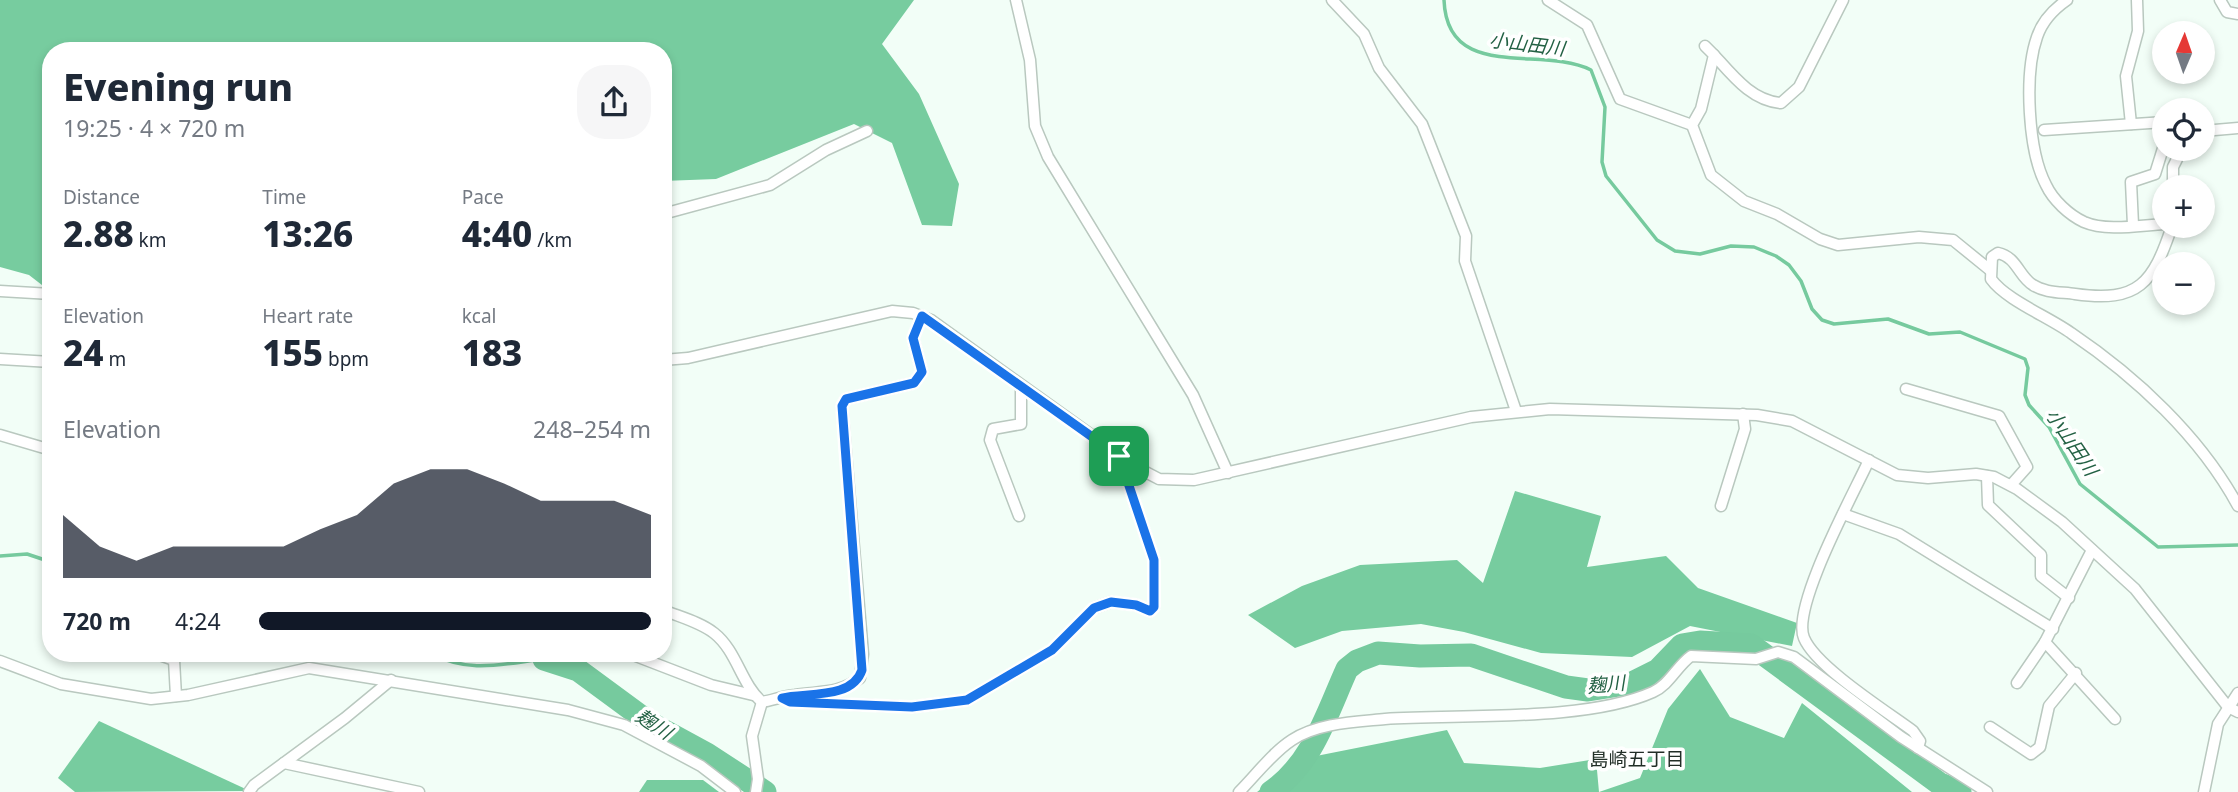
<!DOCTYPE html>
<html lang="en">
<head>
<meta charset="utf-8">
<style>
  body { margin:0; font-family:"Noto Sans","Noto Sans JP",sans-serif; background:#f6f6f7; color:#1f2937; height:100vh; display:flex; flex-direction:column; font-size:26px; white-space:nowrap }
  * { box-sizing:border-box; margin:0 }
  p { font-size:23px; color:#747a83 }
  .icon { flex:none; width:38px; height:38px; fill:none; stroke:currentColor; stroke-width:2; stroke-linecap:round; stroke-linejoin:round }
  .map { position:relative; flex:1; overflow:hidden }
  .details { position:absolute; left:42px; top:42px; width:630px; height:620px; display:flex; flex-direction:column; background:#fff; border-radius:28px; box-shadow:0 4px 10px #0003 }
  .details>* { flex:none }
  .needle { width:46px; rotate:2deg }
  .fabs { position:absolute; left:2152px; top:21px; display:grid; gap:14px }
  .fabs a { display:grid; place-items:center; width:63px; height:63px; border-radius:50%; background:#fff; box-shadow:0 4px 10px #0003; font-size:35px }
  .pin { position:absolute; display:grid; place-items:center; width:60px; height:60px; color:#fff; margin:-30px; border-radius:14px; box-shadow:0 4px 10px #0006 }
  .round { display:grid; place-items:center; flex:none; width:74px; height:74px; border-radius:28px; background:#f6f6f7 }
  .head { display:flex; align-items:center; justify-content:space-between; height:119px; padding:0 21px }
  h1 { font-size:38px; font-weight:800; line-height:52px }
  .figures { display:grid; grid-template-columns:repeat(3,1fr); gap:10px; height:119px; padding:7px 21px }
  .figures div { display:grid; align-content:center }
  .figures b { font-size:35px; font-weight:800 }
  .figures small { font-size:19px; font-weight:400 }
  .figures p { font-size:19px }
  .chart { height:196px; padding:14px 21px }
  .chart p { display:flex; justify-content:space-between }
  .chart svg { width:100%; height:126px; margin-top:7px; fill:#111827; opacity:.7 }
  ul { padding:0 21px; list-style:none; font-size:23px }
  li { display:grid; grid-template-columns:112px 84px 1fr; align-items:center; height:52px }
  li i { height:18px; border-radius:9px; background:#111827 }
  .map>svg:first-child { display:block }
</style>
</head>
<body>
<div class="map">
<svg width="2238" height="792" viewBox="0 0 2238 792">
  <rect width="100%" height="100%" fill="#f2fef7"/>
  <g fill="#77cc9f">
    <polygon points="0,0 914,0 882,44 919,94 959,184 952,226 922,225 892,143 854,124 716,179 663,181 663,51 51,51 51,292 29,275 0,267"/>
    <polygon points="1515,491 1601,516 1587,567 1666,556 1698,588 1797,623 1792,646 1690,626 1632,657 1541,653 1464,632 1421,624 1342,631 1295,648 1248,615 1302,586 1360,565 1457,560 1483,583"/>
    <polygon points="1700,669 1730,717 1784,738 1802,703 1912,792 1257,792 1301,759 1447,730 1464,763 1540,768 1596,759 1599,792 1640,778 1668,709"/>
    <polygon points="99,721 250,791 75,792 58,778"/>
    <polygon points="647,780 703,780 719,792 639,792"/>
  </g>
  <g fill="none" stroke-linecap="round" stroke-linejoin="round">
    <g stroke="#76ca9e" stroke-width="3.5">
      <path d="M1444,0C1447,83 1542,45 1591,70L1605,107L1602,162L1606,176L1657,240L1675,251L1700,254L1731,246L1754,247L1776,256L1789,265L1801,281L1812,309L1822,320L1834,324L1888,319L1929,334L1960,332L2025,359L2028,368L2025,395L2029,405L2049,427L2080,484L2158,547L2238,545"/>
      <polyline points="0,556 27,554 51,562"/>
      <path d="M430,653C469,674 502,664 544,659"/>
    </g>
    <g stroke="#76ca9e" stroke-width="23">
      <polyline points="544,659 578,670 650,723 707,754 765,792"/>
      <path d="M1271,792C1313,763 1327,713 1347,669L1357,661L1378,653L1420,656L1471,655L1566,687L1588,690L1632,683L1658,670L1682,645L1700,642L1751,645L1940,784L1960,792"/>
    </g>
    <defs>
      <g id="street">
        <polyline points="1016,0 1030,60 1035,126 1048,157 1193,395 1228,473"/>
        <polyline points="1332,0 1364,34 1379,68 1422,124 1466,236 1465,261 1516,411"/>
        <polyline points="1548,0 1587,25 1620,99 1692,125"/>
        <path d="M2067,0C2054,9 2042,22 2037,37C2024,74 2028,151 2046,185C2053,200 2069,215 2084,222C2107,232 2141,225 2165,224"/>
        <polyline points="2220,0 2227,12 2238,14"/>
        <polyline points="1705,46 1714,55 1701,109 1692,125 1711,175 1744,201 1777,214 1820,239 1838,245 1919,237 1953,240 1990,270"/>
        <path d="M1714,55C1733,76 1752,101 1781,103L1799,87L1843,0"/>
        <polyline points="2131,124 2126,76 2138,31 2137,0"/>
        <polyline points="2044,130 2165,122"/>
        <polyline points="2203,131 2238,128"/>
        <polyline points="2173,187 2173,167 2182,149"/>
        <polyline points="663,214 770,185 826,150 867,131"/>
        <polyline points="2133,225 2131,182 2155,174 2165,142"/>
        <path d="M2172,226C2153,283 2139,303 2075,294C2062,292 2045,293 2033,285C2019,277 2017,257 1998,253L1992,257L1991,279C2006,300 2049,317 2071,333C2136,377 2200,436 2238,506"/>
        <polyline points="0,291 51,294"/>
        <polyline points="0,359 51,362"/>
        <polyline points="663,360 688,358 892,311 913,313 931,320 1136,467 1159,479 1194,480 1471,417 1550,409 1757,415 1792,421 1897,475 1928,478 1976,474 1994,477 2017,489 2062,522 2135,589 2228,707 2238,712"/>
        <polyline points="1906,389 1999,416 2027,467 2011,485"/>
        <polyline points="0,435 51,450"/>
        <path d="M1869,460C1854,493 1791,607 1804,638C1816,667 1886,711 1913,731L1920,741L1918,748"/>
        <polyline points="1987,476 1988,505 2041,555 2041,576 2069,598"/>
        <polyline points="1721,506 1745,429 1743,414"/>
        <polyline points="1843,514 1899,534 2053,629"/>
        <polyline points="1019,516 990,440 993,429 1021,424 1021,387"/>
        <path d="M663,610C680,617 700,622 714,633C737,651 741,684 762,702"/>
        <polyline points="2045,642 2115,719"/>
        <polyline points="154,653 174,660 176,696"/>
        <polyline points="628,653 711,685 753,695"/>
        <polyline points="0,661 61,684 151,699 188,695 309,668 568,710 624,725 701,766 735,792"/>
        <polyline points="2017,683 2045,642 2092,550"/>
        <polyline points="782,698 790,702 912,707 967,700 1052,650 1094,608 1111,602 1136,605 1150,611 1154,607 1154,560 1119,456"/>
        <path d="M762,702C773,700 784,696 795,695C821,691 839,694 860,678L863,654L842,406L846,399L914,383L922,372L913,338L922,316"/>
        <polyline points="1990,727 2031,754 2040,747 2049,706 2076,673"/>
        <polyline points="284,763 419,792"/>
        <polyline points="249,792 254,785 345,718 391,680"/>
        <polyline points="756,792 758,779 752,736 762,702"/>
        <path d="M1239,792C1256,775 1272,753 1292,740C1318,723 1355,722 1385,719C1461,714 1586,722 1653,692C1669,685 1677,666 1691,656L1756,659L1778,652L1794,657L1901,737L1987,792"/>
        <polyline points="2204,792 2218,724 2238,693"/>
      </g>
    </defs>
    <use href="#street" stroke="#b9c8bf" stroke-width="13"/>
    <use href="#street" stroke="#fff" stroke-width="10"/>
  </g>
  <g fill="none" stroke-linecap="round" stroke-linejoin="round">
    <defs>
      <path id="route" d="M922,316L1119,456L1154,560V607L1150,611L1136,605L1111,602L1094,608L1052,650L967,700L912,707L790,702L782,698C806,692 852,700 862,670L842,406L846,399L914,383L922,372L913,338Z"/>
    </defs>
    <use href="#route" stroke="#fff" stroke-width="14"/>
    <use href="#route" stroke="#1a73e8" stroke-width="9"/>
  </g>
  <g text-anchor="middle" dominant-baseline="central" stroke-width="7" stroke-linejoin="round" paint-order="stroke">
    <g font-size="19" font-style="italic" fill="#236144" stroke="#fff">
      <text transform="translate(1527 44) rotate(7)">小山田川</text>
      <text transform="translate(2072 442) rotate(56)">小山田川</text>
      <text transform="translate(1606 684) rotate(-5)">麹川</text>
      <text transform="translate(654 724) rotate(33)">麹川</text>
    </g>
    <g font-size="19" fill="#222e27" stroke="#fff">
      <text x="1637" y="759">島崎五丁目</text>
    </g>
  </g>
</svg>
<div class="fabs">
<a><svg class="needle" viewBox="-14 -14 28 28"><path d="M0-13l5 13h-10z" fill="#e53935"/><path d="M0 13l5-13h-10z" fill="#747a83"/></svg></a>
<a><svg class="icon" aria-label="locate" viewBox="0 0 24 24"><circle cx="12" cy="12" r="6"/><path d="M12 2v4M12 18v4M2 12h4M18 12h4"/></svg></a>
<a>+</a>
<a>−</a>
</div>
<div class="pin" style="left:1119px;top:456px;background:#1e9e55"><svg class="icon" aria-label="arrive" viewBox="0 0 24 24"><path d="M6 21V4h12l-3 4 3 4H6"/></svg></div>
<section class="details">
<div class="head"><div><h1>Evening run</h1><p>19:25 · 4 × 720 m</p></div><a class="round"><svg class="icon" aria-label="share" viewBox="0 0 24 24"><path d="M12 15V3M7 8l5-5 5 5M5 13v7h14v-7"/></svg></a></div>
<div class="figures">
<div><p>Distance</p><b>2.88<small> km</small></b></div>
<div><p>Time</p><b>13:26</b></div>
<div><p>Pace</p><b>4:40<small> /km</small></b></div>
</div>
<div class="figures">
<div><p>Elevation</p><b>24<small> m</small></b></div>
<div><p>Heart rate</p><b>155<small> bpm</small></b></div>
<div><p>kcal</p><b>183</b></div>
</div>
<div class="chart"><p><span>Elevation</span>248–254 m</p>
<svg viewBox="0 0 160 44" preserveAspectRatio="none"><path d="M0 44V22L10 33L20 38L30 33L40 33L50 33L60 33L70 27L80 22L90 11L100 6L110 6L120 11L130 17L140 17L150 17L160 22V44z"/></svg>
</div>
<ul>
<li><b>720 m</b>4:24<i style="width:100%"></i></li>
</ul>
</section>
</div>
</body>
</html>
